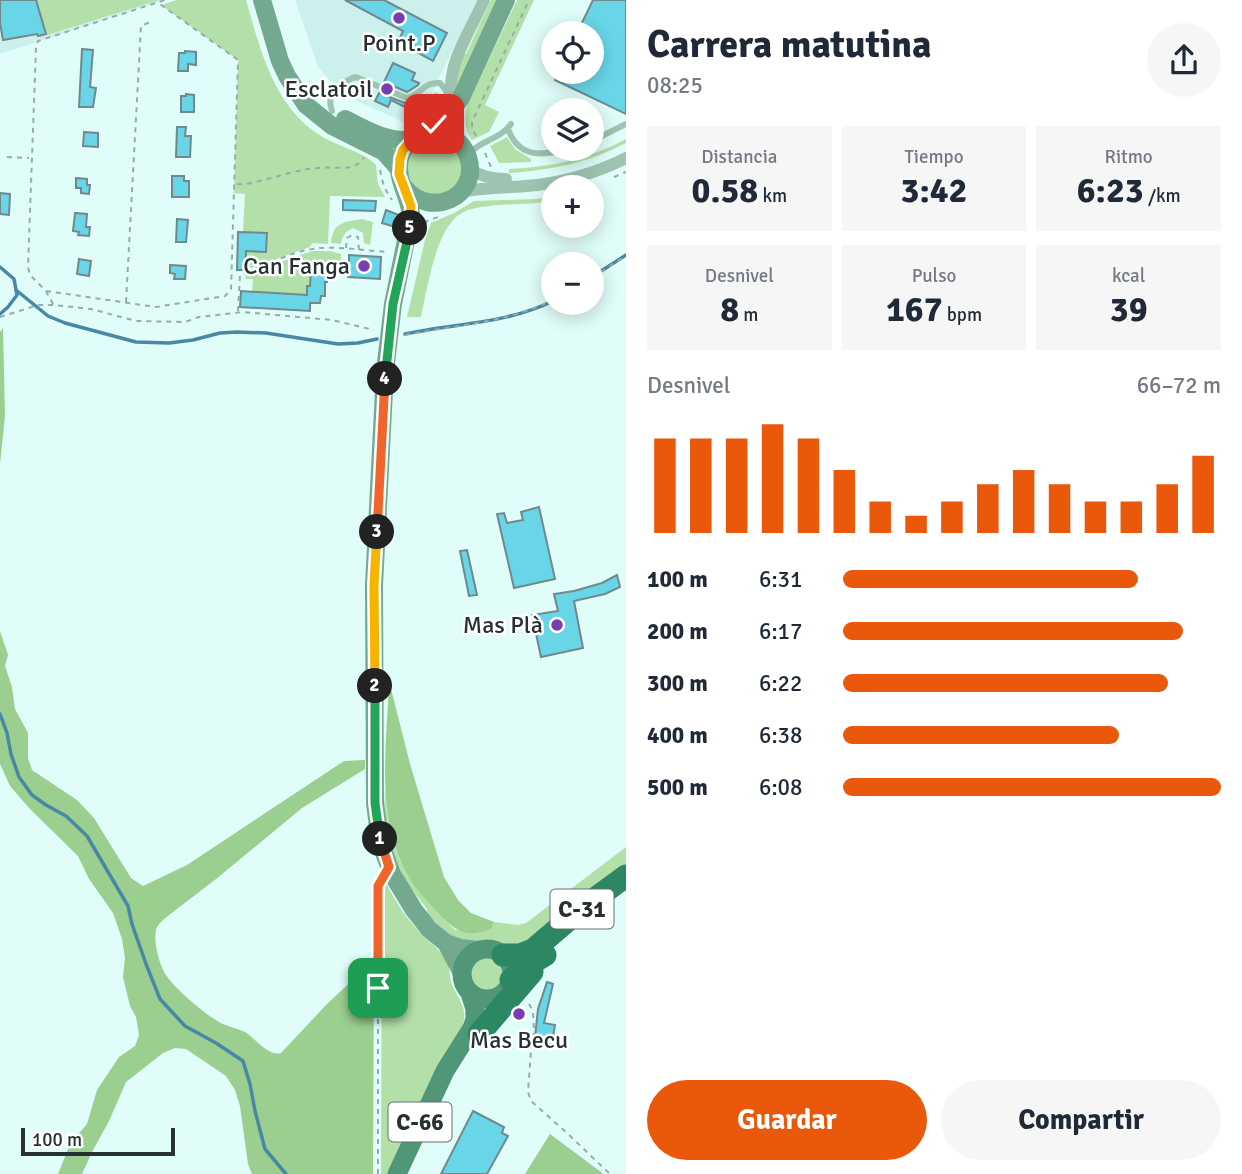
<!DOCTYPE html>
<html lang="es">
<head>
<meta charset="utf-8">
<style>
  body { margin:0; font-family:Signika,sans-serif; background:#f6f6f7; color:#1f2937; height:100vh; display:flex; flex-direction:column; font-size:26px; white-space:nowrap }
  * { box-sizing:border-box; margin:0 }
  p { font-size:23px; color:#747a83 }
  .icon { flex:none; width:38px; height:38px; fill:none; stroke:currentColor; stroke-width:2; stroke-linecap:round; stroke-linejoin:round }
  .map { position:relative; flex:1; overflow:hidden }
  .sheet { display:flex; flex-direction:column; background:#fff; width:616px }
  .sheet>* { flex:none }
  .buttons { position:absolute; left:541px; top:21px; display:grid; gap:14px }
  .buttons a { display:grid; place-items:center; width:63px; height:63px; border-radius:50%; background:#fff; box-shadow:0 4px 18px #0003; font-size:35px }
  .scale { position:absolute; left:21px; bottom:18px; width:154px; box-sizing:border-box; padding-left:7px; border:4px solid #273130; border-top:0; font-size:19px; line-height:24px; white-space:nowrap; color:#273130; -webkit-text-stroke:5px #fff; paint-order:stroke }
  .pin { position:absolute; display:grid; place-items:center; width:60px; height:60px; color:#fff; margin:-30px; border-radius:14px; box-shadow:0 4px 10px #0006 }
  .km { position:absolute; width:35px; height:35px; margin:-18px; border-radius:50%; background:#222; color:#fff; font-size:19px; line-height:35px; text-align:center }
  .round { display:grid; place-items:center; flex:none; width:74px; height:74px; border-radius:37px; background:#f6f6f7 }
  .summary { display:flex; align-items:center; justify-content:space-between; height:119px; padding:0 21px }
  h1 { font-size:38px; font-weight:700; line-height:52px }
  .figures { display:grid; grid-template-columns:repeat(3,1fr); gap:10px; height:119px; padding:7px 21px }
  .figures div { display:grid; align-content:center; border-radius:0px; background:#f6f6f7; text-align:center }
  .figures b { font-size:35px; font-weight:700 }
  .figures small { font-size:19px; font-weight:400 }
  .figures p { font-size:19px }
  .chart { height:196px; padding:14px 21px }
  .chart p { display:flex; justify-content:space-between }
  .chart svg { width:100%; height:126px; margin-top:7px; stroke:#ea580c; stroke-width:6 }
  .button { display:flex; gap:14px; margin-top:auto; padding:14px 21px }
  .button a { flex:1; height:80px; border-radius:42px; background:#ea580c; color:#fff; font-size:28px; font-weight:700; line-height:80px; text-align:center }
  .button a+a { background:#f6f6f7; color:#1f2937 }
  ul { padding:0 21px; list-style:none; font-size:23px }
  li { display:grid; grid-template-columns:112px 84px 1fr; align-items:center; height:52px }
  li i { height:18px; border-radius:9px; background:#ea580c }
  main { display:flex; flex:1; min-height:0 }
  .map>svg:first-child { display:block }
</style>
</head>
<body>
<main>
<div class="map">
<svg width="626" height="1174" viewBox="0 0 626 1174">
  <rect width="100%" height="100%" fill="#e0fdf9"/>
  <g fill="#ccf1ec">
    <polygon points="0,0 165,0 0,54"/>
    <polygon points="295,0 477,0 420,117 404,122 353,99 336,87 318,67"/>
  </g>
  <g fill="#b3e0a9">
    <polygon points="36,0 159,0 47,35"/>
    <path d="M177,0H246C260,48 272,101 315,132C332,145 363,151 376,165L378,184L385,197L330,196L328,244L312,243L310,247L245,270L246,251L267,233L243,232L245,194L234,193L238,60L161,5Z"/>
    <polygon points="491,0 496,0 455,91 462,53 466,54"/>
    <path d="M517,0H534L485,105L499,112L489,132L472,140C464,129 465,119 467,106Z"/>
    <path d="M435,92L445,97C443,103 441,109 438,114C430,124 412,130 401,133L407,127L422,121Z"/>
    <path d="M433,137L458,150C459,155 462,161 462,167C464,185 443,199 427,195C422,194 416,189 412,187C402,152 401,154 433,137Z"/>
    <polygon points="507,137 515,149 531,159 531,162 499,163 490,146"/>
    <path d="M626,139V143C587,163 552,170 509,173V169C551,167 589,159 626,139Z"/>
    <path d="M553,197V201C530,205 506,203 482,207C476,208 468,209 462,213C436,226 427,290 421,317H407L425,240L431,223L454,213L474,201L535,199Z"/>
    <path d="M362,219L373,222L370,245L364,243L363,233L353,228C345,232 342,236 341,244L331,243L332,236L336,227L345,222Z"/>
    <polygon points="312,251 330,251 341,254 341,266 327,272 310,286 307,286 307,295 252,292 253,279 245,279 246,274"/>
    <path d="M385,786C387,819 392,852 411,880C423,898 440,915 455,930L492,928L494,922L518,925L526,923L626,847V866L537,938L508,947L491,940L472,941L453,938L428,915L427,909L409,886L399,867L389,843L384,821Z"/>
    <path d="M384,882L386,883C394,899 404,915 416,928C425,939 438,947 446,959C451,967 449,977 452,985C461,1005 468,1006 462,1030L389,1174H381L382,883Z"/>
    <circle cx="486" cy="973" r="18"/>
  </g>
  <g fill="#9bcf8f">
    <polygon points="3,328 5,416 0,464 0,332"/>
    <path d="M0,631L8,655L5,666L12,687L15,709L28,733V758L32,770L77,800L94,818L131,878L143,886L187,865L344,761L365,760V769L302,808L216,879L164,919C162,921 158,925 157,927C152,938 159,965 166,975C175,989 205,1014 219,1022C228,1027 237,1028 245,1032C256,1039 269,1057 281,1053L327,1004L374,960L373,1174H252L248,1164L240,1106L235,1090L226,1076L186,1049L175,1048L163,1053L126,1082L109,1121L92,1152L82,1174H58L70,1144L87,1124L97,1090L119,1057L135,1046L139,1035L136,1017L130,1006L123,977L125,958L122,939L113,913L89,879L78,856L30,809L10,786L0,764Z"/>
    <path d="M389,681L410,764L444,877L458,900L471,913L494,922L492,928C467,940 455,931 437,912C428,902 417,891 410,879C374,820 387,746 389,681Z"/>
    <polygon points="550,1134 601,1172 603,1174 525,1174"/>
  </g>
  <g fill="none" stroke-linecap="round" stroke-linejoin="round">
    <g stroke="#4988a5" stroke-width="3.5">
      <polyline points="0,267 14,279 17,295 8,307 0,314"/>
      <polyline points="592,277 626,255"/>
      <polyline points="16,290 48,316 65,323 136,342 169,343 193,340 220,333 237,332 266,333 338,344 358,343 377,339"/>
      <path d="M405,334C455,323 506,324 553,301"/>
      <polyline points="0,714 7,733 11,754 19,777 32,795 46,805 66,816 87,836 128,906 132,924 146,964 160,999 185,1026 216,1043 243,1061 250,1084 255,1111 265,1149 286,1174"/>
    </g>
  </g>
  <g fill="#69d6e7" stroke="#6f898e" stroke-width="2">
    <polygon points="0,0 36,0 46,34 38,36 37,34 3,40 0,23"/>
    <polygon points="345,0 384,0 447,33 433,61 398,42 403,31"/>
    <polygon points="593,0 626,0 626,114 555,80 559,72 592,72 592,33 577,33"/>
    <polygon points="82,49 93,50 90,87 96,88 93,107 79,107"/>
    <polygon points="185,51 196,52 196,65 188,64 188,71 178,71 179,53 185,53"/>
    <polygon points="393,63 415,73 412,80 419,83 418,85 407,92 384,82"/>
    <polygon points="379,93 405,103 409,103 407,108 391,100 388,107 375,101"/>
    <polygon points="186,94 194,95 194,112 181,112 181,96 186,96"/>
    <polygon points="177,127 186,127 185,136 191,136 190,157 176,157"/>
    <polygon points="84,132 98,133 98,147 83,146"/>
    <polygon points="172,176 184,176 184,181 189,181 189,197 172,197"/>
    <polygon points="76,178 87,179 87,185 90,185 89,194 81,193 81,188 76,188"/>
    <polygon points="0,193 10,194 9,215 0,214"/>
    <polygon points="343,200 376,201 375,211 343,210"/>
    <polygon points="386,210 399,215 395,227 382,223"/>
    <polygon points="75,213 87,214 86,227 90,227 89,236 78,235 79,232 73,231"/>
    <polygon points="177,219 188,220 186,242 176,242"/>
    <polygon points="238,232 267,233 266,252 246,251 245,270 237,270"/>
    <polygon points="349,255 381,257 380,279 348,277 348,274 328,273 327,282 325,282 325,296 321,296 320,303 310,303 310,311 240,307 241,291 307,295 307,286 310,286 311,271 323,272 327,271 327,265 341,266 349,263"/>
    <polygon points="79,259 91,261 89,276 77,274"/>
    <polygon points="170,265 186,266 185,279 174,279 175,274 170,273"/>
    <polygon points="539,507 555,579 514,588 497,514 504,513 507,523 523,520 521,512"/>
    <polygon points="467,550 477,595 469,596 460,551"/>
    <polygon points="617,575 620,587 605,594 574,601 583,648 541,657 532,615 558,611 554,594 574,591 602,583"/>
    <polygon points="547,982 553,984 544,1023 555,1025 552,1043 543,1044 542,1038 535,1037 538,1009"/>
    <polygon points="473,1111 504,1127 502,1133 508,1136 487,1174 441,1174"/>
  </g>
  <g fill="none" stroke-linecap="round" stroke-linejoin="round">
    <g stroke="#97acaa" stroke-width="2" stroke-dasharray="5 5" stroke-linecap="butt">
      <polyline points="476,136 472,128 472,122 529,0"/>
      <polyline points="485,153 491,167"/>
      <polyline points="7,157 29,158"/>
      <polyline points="380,170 384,187 392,200"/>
      <polyline points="614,177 626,172"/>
      <path d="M237,184C250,185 262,180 275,177C289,173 303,169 318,168C333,166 356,173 364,157"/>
      <polyline points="425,224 427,221 438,217"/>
      <polyline points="346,248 347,238 352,235 358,237 359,250"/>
      <polyline points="592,277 626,256"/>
      <polyline points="46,291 156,307 225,296 231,290 238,60 157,2"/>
      <polyline points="126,302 141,26 150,22"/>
      <polyline points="53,304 46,291 30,275 28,267 36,47 38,41 165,0"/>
      <path d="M238,311L240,275C260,267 292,252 312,249C334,245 366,251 389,252"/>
      <polyline points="0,317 38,305 54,305 91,309 136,321 185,322 199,317 243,312 332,320 374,330"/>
      <path d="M405,335C455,325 507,323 553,300"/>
      <polyline points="529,1004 533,1011 534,1032 531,1051 528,1092 531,1101 567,1133 610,1174"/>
      <polyline points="378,1174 378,895 380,881"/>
    </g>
    <g stroke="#9fc3b1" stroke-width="6">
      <path d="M332,111C331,107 329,103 331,98C334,89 347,79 356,77L407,98C422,94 423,82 440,83L447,92"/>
      <path d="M508,129C520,160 543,155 569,149"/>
      <polyline points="592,141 626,124"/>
      <path d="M470,153C481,140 501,139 511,124"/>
    </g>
    <g stroke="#9fc3b1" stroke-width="12">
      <path d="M442,113C453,97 449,78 456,60C463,40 475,20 484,0"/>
      <path d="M470,169C481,177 492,179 506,179"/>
      <path d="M460,192C486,187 511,188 537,185C567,181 598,172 626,158"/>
    </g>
    <g stroke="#73aa8f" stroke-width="18">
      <polyline points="262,0 280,61 287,76 306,105 332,126 384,152 399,169"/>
      <path d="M345,119C366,130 390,144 414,139"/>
      <polyline points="435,132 461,98 506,0"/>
      <path d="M404,187C429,220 481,197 468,157C457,124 408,125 400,159C395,179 410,197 411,216L393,304L385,371L374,585L375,803L380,842L392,874L414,910L429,929L446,943L462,973"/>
      <polyline points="446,943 461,948 479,950"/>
    </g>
    <g stroke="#509777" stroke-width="19">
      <circle cx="487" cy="974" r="25"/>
      <polyline points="397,1174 445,1071 472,1028 475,1019 475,1009 470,993"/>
    </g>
    <g stroke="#2c8763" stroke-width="23">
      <polyline points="503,955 520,955 533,950 581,909 626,876"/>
      <polyline points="511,980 527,966 545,955"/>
      <polyline points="479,1034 532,972"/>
    </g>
  </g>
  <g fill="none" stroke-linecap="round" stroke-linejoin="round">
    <defs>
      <polyline id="split-1" points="378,988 378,886 389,867 380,839"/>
      <polyline id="split-2" points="375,686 375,803 380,839"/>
      <polyline id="split-3" points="375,686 374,585 377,532"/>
      <polyline id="split-4" points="377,532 385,379"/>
      <polyline id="split-5" points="385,379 393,304 410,228"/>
      <polyline id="split-6" points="410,228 411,206 399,174 400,159 403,150 410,142 417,136 428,133 434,124"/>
    </defs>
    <use href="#split-1" stroke="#fff" stroke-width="14"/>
    <use href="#split-2" stroke="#fff" stroke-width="14"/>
    <use href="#split-3" stroke="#fff" stroke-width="14"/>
    <use href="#split-4" stroke="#fff" stroke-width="14"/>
    <use href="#split-5" stroke="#fff" stroke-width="14"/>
    <use href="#split-6" stroke="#fff" stroke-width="14"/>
    <use href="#split-1" stroke="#f0652b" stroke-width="9"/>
    <use href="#split-2" stroke="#22a559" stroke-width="9"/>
    <use href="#split-3" stroke="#f5b400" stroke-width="9"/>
    <use href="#split-4" stroke="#f0652b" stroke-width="9"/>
    <use href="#split-5" stroke="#22a559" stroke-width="9"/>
    <use href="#split-6" stroke="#f5b400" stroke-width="9"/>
  </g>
  <g fill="#763eb4" stroke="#fff" stroke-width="2.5">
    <circle cx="399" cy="18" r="7"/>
    <circle cx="387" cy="89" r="7"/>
    <circle cx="364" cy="266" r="7"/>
    <circle cx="557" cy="625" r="7"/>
    <circle cx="519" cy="1014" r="7"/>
  </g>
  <g text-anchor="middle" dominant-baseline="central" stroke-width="5" stroke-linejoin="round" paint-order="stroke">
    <g fill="#fff" stroke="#686f6e" stroke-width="2">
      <rect x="550.5" y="889.5" width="63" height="39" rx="5"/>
      <rect x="388.5" y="1102.5" width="63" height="39" rx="5"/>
    </g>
    <g font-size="23" font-weight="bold" fill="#273130">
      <text x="582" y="909">C-31</text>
      <text x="420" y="1122">C-66</text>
    </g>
    <g font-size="24" fill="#273130" stroke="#fff" text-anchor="end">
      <text x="399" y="43" text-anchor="middle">Point.P</text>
      <text x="373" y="89">Esclatoil</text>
      <text x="350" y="266">Can Fanga</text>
      <text x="543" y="625">Mas Plà</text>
      <text x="519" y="1040" text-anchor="middle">Mas Becu</text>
    </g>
  </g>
</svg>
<div class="buttons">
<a><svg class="icon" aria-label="locate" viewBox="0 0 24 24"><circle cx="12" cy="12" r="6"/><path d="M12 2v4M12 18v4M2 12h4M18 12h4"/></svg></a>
<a><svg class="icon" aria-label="layers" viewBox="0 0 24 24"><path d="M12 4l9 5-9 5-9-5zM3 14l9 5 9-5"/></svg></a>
<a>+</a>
<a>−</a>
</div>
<div class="scale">100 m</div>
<div class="pin" style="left:378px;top:988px;background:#1e9e55"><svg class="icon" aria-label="arrive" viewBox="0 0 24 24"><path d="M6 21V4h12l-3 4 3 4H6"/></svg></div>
<div class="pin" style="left:434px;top:124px;background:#d93025"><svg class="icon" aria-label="check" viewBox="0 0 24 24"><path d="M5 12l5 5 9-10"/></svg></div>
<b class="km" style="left:380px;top:839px">1</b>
<b class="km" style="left:375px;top:686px">2</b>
<b class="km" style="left:377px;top:532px">3</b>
<b class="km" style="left:385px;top:379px">4</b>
<b class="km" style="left:410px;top:228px">5</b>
</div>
<section class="sheet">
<div class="summary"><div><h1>Carrera matutina</h1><p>08:25</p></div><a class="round"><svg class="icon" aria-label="share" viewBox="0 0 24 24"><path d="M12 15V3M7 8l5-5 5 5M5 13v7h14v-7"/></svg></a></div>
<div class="figures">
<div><p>Distancia</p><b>0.58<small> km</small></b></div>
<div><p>Tiempo</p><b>3:42</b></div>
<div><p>Ritmo</p><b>6:23<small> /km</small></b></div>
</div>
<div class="figures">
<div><p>Desnivel</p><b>8<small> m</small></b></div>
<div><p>Pulso</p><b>167<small> bpm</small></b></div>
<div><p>kcal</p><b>39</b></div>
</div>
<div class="chart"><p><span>Desnivel</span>66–72 m</p>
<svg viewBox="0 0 160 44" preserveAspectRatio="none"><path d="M5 44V11M15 44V11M25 44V11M35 44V6M45 44V11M55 44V22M65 44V33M75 44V38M85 44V33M95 44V27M105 44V22M115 44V27M125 44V33M135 44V33M145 44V27M155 44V17"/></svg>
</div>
<ul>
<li><b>100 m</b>6:31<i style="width:78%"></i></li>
<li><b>200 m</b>6:17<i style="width:90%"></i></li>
<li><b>300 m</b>6:22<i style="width:86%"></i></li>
<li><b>400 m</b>6:38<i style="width:73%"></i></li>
<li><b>500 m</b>6:08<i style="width:100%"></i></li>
</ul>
<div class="button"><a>Guardar</a><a>Compartir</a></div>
</section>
</main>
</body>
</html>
